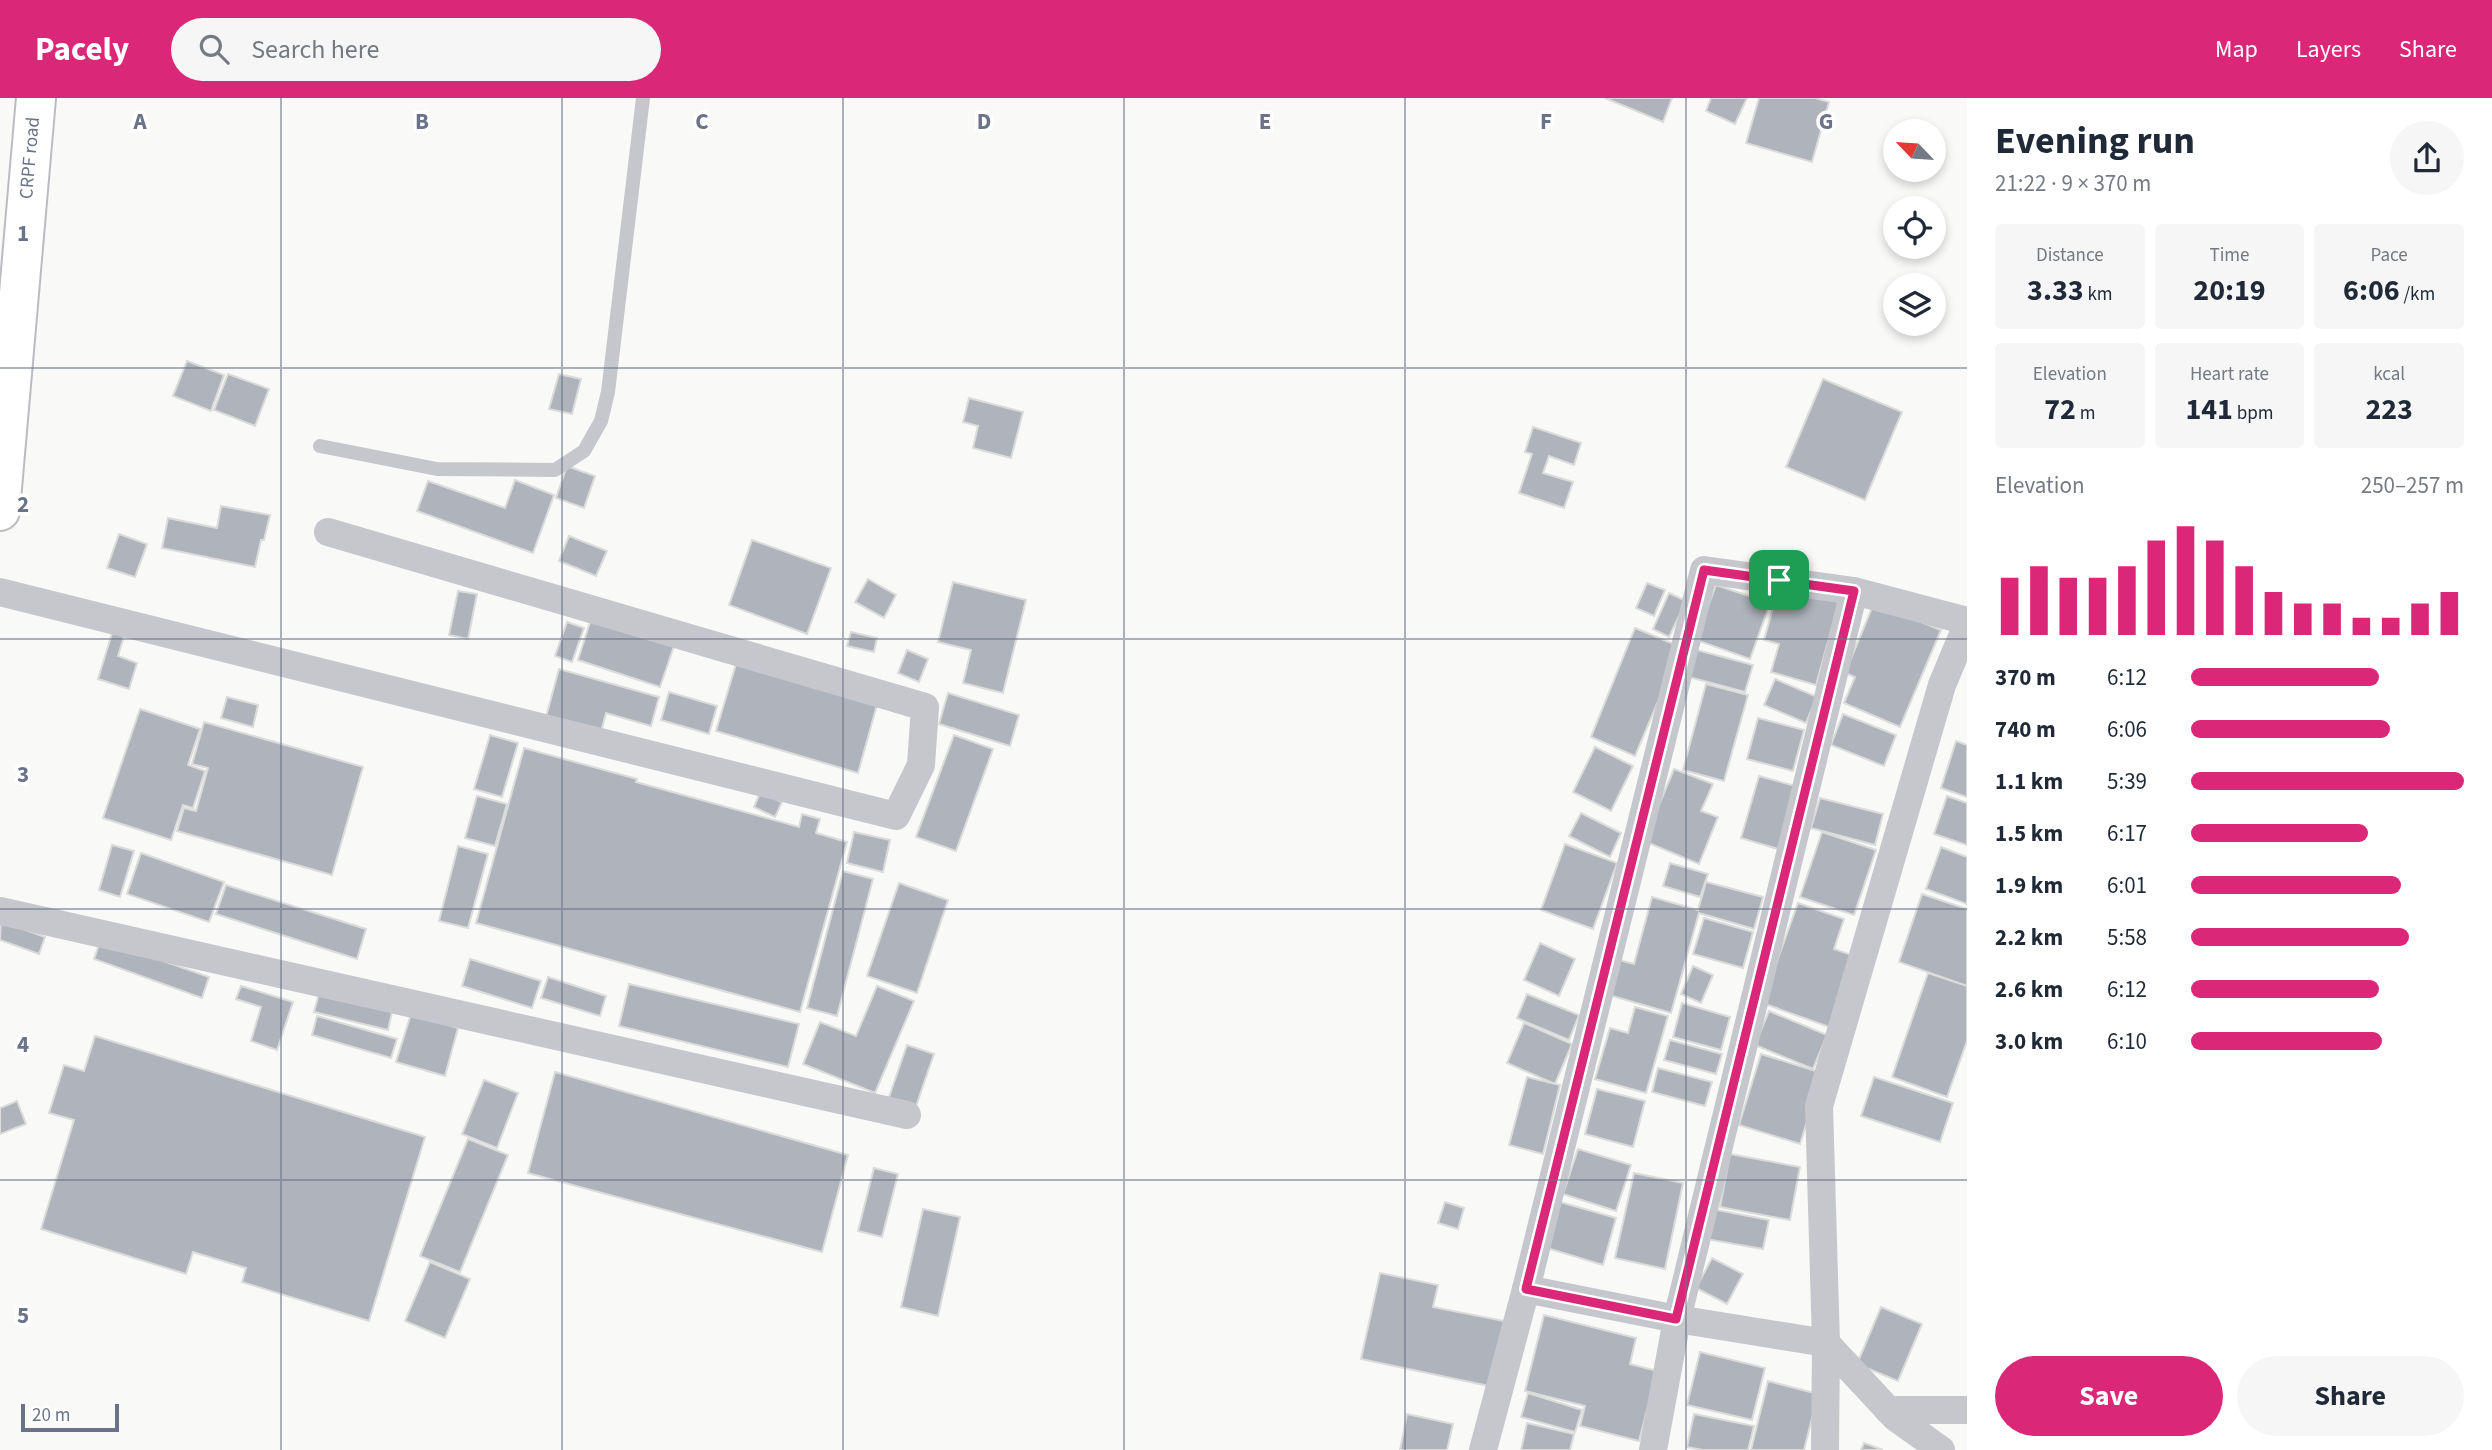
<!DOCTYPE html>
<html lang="en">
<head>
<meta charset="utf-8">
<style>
  body { margin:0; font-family:"Source Sans 3",sans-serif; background:#f6f6f7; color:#1f2937; height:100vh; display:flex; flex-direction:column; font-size:26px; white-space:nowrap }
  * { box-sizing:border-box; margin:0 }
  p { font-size:23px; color:#747a83 }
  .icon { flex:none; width:38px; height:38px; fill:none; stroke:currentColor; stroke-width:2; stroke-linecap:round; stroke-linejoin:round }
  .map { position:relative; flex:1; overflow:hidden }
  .sheet { display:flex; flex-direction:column; background:#fff; width:525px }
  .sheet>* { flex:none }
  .needle { width:46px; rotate:295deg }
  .buttons { position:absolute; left:1883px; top:21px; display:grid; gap:14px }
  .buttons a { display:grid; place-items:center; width:63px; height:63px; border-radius:50%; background:#fff; box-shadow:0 4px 10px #0003; font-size:35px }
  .scale { position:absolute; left:21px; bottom:18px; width:98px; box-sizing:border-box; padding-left:7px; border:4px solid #6a7387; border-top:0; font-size:19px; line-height:24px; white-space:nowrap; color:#6a7387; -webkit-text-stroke:5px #fff; paint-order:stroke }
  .pin { position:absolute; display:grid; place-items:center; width:60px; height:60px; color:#fff; margin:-30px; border-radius:14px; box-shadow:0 4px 10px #0006 }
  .round { display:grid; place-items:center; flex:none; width:74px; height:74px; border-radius:37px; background:#f6f6f7 }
  .head { display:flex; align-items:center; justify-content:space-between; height:119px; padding:0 28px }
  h1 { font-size:38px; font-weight:700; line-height:52px }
  .stats { display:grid; grid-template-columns:repeat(3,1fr); gap:10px; height:119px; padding:7px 28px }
  .stats div { display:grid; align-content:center; border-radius:7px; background:#f6f6f7; text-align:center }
  .stats b { font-size:30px; font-weight:700 }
  .stats small { font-size:19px; font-weight:400 }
  .stats p { font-size:19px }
  .chart { height:196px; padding:14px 28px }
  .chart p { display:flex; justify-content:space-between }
  .chart svg { width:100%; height:126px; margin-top:7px; stroke:#db2777; stroke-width:6 }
  .button { display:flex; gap:14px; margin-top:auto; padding:14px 28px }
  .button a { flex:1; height:80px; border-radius:42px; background:#db2777; color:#fff; font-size:28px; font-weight:700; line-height:80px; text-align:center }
  .button a+a { background:#f6f6f7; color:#1f2937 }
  ul { padding:0 28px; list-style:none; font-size:23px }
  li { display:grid; grid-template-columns:112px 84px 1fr; align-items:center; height:52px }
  li i { height:18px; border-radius:9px; background:#db2777 }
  header { display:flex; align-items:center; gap:42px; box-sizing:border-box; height:98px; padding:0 35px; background:#db2777; color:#fff }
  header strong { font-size:33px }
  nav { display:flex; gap:38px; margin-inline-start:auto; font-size:24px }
  .search { width:490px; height:63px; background:#f6f6f7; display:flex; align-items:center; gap:18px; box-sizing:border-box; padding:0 24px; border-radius:38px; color:#747a83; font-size:26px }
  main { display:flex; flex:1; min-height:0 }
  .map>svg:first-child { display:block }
</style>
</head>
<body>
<header>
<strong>Pacely</strong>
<div class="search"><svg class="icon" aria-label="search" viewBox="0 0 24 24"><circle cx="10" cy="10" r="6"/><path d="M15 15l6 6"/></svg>Search here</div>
<nav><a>Map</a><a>Layers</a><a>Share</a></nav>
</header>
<main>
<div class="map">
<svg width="1967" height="1352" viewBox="0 0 1967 1352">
  <rect width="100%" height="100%" fill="#f9f9f8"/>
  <g fill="#aeb3bc" stroke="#dbdbda" stroke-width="2">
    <polygon points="1605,0 1672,0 1663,24"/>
    <polygon points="1711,0 1747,0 1735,26 1706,13"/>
    <polygon points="1759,0 1815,0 1829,4 1812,64 1746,45"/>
    <polygon points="187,263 224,277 211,313 173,298"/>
    <polygon points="228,276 269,291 255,328 214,312"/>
    <polygon points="559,276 581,281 572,316 549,311"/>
    <polygon points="1823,281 1902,314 1865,402 1786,369"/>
    <polygon points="969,300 1023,314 1011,360 973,350 978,328 963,324"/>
    <polygon points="1533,329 1581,345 1574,367 1549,358 1543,375 1573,384 1564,410 1519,395 1532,356 1525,354"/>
    <polygon points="567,368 595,378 584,410 556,400"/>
    <polygon points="515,382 554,397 533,455 417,413 428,383 505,410"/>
    <polygon points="221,408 270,417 264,442 261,442 255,469 162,450 168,420 217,430"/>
    <polygon points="119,436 147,446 135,479 107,470"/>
    <polygon points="569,438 607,453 596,478 559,463"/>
    <polygon points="752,442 831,470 807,536 729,507"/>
    <polygon points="868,481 896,497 884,520 855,504"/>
    <polygon points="953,484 1026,502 1003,595 963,585 971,552 938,544"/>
    <polygon points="1647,485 1665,492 1654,518 1636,510"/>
    <polygon points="1716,487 1770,505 1750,561 1696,542"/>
    <polygon points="1779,488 1839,504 1816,587 1771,574 1779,546 1764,542"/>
    <polygon points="458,493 477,496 468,541 449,537"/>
    <polygon points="1669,495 1686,503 1669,539 1653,531"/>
    <polygon points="1874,505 1941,532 1900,629 1844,605 1855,579 1845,575"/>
    <polygon points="593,515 676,542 660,589 578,562"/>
    <polygon points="567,524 584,530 572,564 555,558"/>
    <polygon points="1635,530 1681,549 1635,658 1591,639"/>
    <polygon points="113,532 125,535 118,558 137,565 129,591 98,581"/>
    <polygon points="851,534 877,540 874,554 847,548"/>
    <polygon points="907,552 928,561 919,584 898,575"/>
    <polygon points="1697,552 1753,567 1745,594 1689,579"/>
    <polygon points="736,566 877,607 858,675 716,633"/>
    <polygon points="559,571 659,599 651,628 606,615 601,634 546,619"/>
    <polygon points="1775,581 1817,599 1806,625 1764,607"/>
    <polygon points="1706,586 1748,597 1724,683 1683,672"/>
    <polygon points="669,594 717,608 709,636 661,622"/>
    <polygon points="948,595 1019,617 1010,648 939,626"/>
    <polygon points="227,599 258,607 253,629 221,620"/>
    <polygon points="140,611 200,631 188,667 205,673 193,710 183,707 171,742 103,720"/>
    <polygon points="1843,616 1896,637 1884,668 1831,647"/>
    <polygon points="1758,620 1804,632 1793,673 1747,661"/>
    <polygon points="204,624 363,669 332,777 177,733 184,710 196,713 208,670 192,666"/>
    <polygon points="490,637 518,645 502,699 474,691"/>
    <polygon points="954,637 993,651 956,753 916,739"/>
    <polygon points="1956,643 1967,647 1967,699 1941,690"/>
    <polygon points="1595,649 1633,668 1611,713 1573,694"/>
    <polygon points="524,650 637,681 636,684 799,729 802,716 820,721 816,735 847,744 800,914 476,825"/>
    <polygon points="1674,671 1713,686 1701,713 1718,719 1699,766 1644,743"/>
    <polygon points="1759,678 1795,688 1778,751 1741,740"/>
    <polygon points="760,695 782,704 775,719 754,709"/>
    <polygon points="477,698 507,706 495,748 465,740"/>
    <polygon points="1947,698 1967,705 1967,747 1934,736"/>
    <polygon points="1820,700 1883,716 1875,747 1811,730"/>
    <polygon points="1581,715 1621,735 1610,759 1569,738"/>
    <polygon points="854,734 890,742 883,774 847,765"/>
    <polygon points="1822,734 1876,752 1854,817 1800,799"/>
    <polygon points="1565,746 1617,765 1593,831 1541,812"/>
    <polygon points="112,747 134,753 120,799 99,792"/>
    <polygon points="458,748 488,756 468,830 439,823"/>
    <polygon points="1941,749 1967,759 1967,806 1926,791"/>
    <polygon points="141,755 224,784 209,824 127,796"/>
    <polygon points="1670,765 1708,776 1700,799 1663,788"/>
    <polygon points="843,773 873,781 837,918 807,910"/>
    <polygon points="1706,784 1763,799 1754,831 1699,815 1671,915 1602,895 1612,860 1634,866 1652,799 1698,812"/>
    <polygon points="899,785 948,802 917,895 867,878"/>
    <polygon points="226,787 366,831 357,861 216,816"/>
    <polygon points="1922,796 1967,811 1967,888 1899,864"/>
    <polygon points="1798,805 1844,821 1834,851 1860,860 1835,931 1762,905"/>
    <polygon points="1704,820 1753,834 1743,870 1693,856"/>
    <polygon points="1,823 45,839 39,856 0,842"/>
    <polygon points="101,841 209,879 202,900 94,861"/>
    <polygon points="1540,845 1575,861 1559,898 1524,882"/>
    <polygon points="470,861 541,883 532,910 462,888"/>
    <polygon points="1693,868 1713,877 1701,905 1681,896"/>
    <polygon points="1928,875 1967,888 1967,943 1947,999 1892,979"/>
    <polygon points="548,879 606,898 600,918 541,900"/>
    <polygon points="629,886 799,926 788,969 619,928"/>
    <polygon points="241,888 293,904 277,952 251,943 261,909 236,901"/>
    <polygon points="321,888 394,905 388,932 314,914"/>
    <polygon points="877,888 914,903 875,995 803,966 820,924 856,938"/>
    <polygon points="1527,896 1579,917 1569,942 1517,920"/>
    <polygon points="1682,905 1730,919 1721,952 1673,939"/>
    <polygon points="1635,909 1668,918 1646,995 1595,981 1610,930 1628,935"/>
    <polygon points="1769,913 1827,937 1813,971 1755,947"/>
    <polygon points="411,916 458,930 445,978 396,964"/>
    <polygon points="317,918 397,941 391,960 312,937"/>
    <polygon points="1524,925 1572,946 1555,986 1507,965"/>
    <polygon points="95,938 425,1039 369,1223 242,1184 246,1170 193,1154 186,1176 41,1131 74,1022 49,1015 64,967 84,973"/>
    <polygon points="1670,942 1722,956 1716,976 1664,962"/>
    <polygon points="907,947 934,956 914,1014 887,1005"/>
    <polygon points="1761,956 1822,975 1800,1046 1739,1027"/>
    <polygon points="1658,970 1712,984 1705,1008 1652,994"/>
    <polygon points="555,974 848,1057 822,1154 528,1075"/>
    <polygon points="1527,979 1560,987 1543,1056 1509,1047"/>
    <polygon points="1874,979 1953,1005 1940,1044 1861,1018"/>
    <polygon points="484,982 518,995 497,1050 462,1036"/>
    <polygon points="1597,991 1645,1003 1633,1049 1585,1036"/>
    <polygon points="17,1003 26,1026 0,1036 0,1010"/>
    <polygon points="468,1041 508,1057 460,1174 420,1158"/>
    <polygon points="1578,1051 1631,1067 1616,1113 1563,1096"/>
    <polygon points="1730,1056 1800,1069 1790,1122 1720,1109"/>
    <polygon points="874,1070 898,1076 882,1139 858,1133"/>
    <polygon points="1634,1075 1683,1085 1665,1171 1615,1160"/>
    <polygon points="1445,1104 1464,1110 1458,1131 1438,1125"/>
    <polygon points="1560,1104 1616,1120 1603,1167 1547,1150"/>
    <polygon points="923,1111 960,1119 938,1218 901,1209"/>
    <polygon points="1712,1111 1769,1122 1763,1151 1706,1141"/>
    <polygon points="1712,1160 1743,1176 1727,1206 1696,1190"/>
    <polygon points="430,1164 470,1181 445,1240 405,1223"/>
    <polygon points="1380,1175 1438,1187 1433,1209 1504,1223 1489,1288 1361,1261"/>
    <polygon points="1881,1209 1922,1226 1898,1283 1857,1266"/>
    <polygon points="1544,1217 1636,1240 1630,1266 1657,1273 1639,1343 1580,1328 1585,1308 1525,1293"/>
    <polygon points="1700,1254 1765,1270 1752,1322 1687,1307"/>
    <polygon points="1768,1283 1818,1296 1804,1352 1751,1352"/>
    <polygon points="1528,1295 1582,1312 1575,1334 1521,1319"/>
    <polygon points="1407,1316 1453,1326 1447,1352 1400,1352"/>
    <polygon points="1694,1316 1754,1328 1748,1352 1703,1352 1687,1349"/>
    <polygon points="1527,1325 1574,1336 1570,1352 1521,1352"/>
    <polygon points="1864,1345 1883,1352 1861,1352"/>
  </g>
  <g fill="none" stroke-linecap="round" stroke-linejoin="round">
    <defs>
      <polyline id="secondary" points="0,413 36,0"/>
    </defs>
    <use href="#secondary" stroke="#babcc2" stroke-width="42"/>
    <polyline stroke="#c5c7cc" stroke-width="14" points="320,348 437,371 555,372 584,353 601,323 608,294 643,0"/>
    <g stroke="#c5c7cc" stroke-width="28">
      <polyline points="0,494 896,718 921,667 925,609 328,434"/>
      <polyline points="0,813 907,1017"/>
      <polyline points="1526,1191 1704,472 1854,493 1967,523"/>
      <polyline points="1888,1312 1967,1312"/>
      <polyline points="1483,1352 1526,1191 1677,1221 1826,1245 1895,1319 1941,1352"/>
      <polyline points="1653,1352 1677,1221 1854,493"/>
      <polyline points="1825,1352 1826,1245 1819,1008 1942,587 1967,527"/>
    </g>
    <use href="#secondary" stroke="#fff" stroke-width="38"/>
  </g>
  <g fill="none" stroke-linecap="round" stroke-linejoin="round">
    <defs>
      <polygon id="route" points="1704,472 1854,493 1676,1221 1526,1191"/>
    </defs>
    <use href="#route" stroke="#fff" stroke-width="14"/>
    <use href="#route" stroke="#db2777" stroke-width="9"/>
  </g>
  <path fill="none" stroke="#6a7387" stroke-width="2" stroke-opacity="0.55" d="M281,0V1352M562,0V1352M843,0V1352M1124,0V1352M1405,0V1352M1686,0V1352M0,270H1967M0,541H1967M0,811H1967M0,1082H1967"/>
  <g text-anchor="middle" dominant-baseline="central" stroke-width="7" stroke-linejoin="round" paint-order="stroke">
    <g font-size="19" fill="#6a7387" stroke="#fff">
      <text transform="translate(30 60) rotate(-85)">CRPF road</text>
    </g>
  </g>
  <g font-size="23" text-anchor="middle" font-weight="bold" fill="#6a7387" stroke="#fff" stroke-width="7" stroke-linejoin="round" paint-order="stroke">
    <text x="140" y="31">A</text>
    <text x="422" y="31">B</text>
    <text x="702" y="31">C</text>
    <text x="984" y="31">D</text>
    <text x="1265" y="31">E</text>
    <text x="1546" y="31">F</text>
    <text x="1826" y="31">G</text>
    <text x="23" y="143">1</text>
    <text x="23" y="414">2</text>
    <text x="23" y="684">3</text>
    <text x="23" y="954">4</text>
    <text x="23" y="1225">5</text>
  </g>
</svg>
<div class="buttons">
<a><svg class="needle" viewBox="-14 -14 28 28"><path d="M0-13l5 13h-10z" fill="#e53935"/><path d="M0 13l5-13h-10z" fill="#747a83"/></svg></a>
<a><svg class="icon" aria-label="locate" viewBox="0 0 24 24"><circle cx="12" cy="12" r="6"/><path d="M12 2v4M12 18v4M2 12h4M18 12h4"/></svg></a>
<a><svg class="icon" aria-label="layers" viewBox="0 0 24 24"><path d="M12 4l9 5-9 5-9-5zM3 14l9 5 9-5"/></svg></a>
</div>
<div class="scale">20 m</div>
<div class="pin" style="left:1779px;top:482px;background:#1e9e55"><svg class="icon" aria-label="arrive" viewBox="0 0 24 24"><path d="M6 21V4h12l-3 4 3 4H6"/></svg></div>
</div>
<section class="sheet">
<div class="head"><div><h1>Evening run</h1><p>21:22 · 9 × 370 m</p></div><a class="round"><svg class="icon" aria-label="share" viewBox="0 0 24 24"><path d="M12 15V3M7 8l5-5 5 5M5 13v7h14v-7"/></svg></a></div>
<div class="stats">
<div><p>Distance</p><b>3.33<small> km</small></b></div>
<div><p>Time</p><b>20:19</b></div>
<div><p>Pace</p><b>6:06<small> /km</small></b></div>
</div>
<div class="stats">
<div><p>Elevation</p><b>72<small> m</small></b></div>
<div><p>Heart rate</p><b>141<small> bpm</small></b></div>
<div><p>kcal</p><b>223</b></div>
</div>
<div class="chart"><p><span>Elevation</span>250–257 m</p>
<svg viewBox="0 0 160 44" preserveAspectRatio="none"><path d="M5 44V24M15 44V20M25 44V24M35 44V24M45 44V20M55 44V11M65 44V6M75 44V11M85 44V20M95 44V29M105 44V33M115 44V33M125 44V38M135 44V38M145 44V33M155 44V29"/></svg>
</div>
<ul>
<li><b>370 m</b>6:12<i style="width:69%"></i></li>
<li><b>740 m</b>6:06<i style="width:73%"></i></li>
<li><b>1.1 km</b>5:39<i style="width:100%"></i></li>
<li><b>1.5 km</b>6:17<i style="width:65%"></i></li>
<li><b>1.9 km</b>6:01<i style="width:77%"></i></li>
<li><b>2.2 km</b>5:58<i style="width:80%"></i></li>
<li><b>2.6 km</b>6:12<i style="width:69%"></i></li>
<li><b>3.0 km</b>6:10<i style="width:70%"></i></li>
</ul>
<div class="button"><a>Save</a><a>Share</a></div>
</section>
</main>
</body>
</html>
